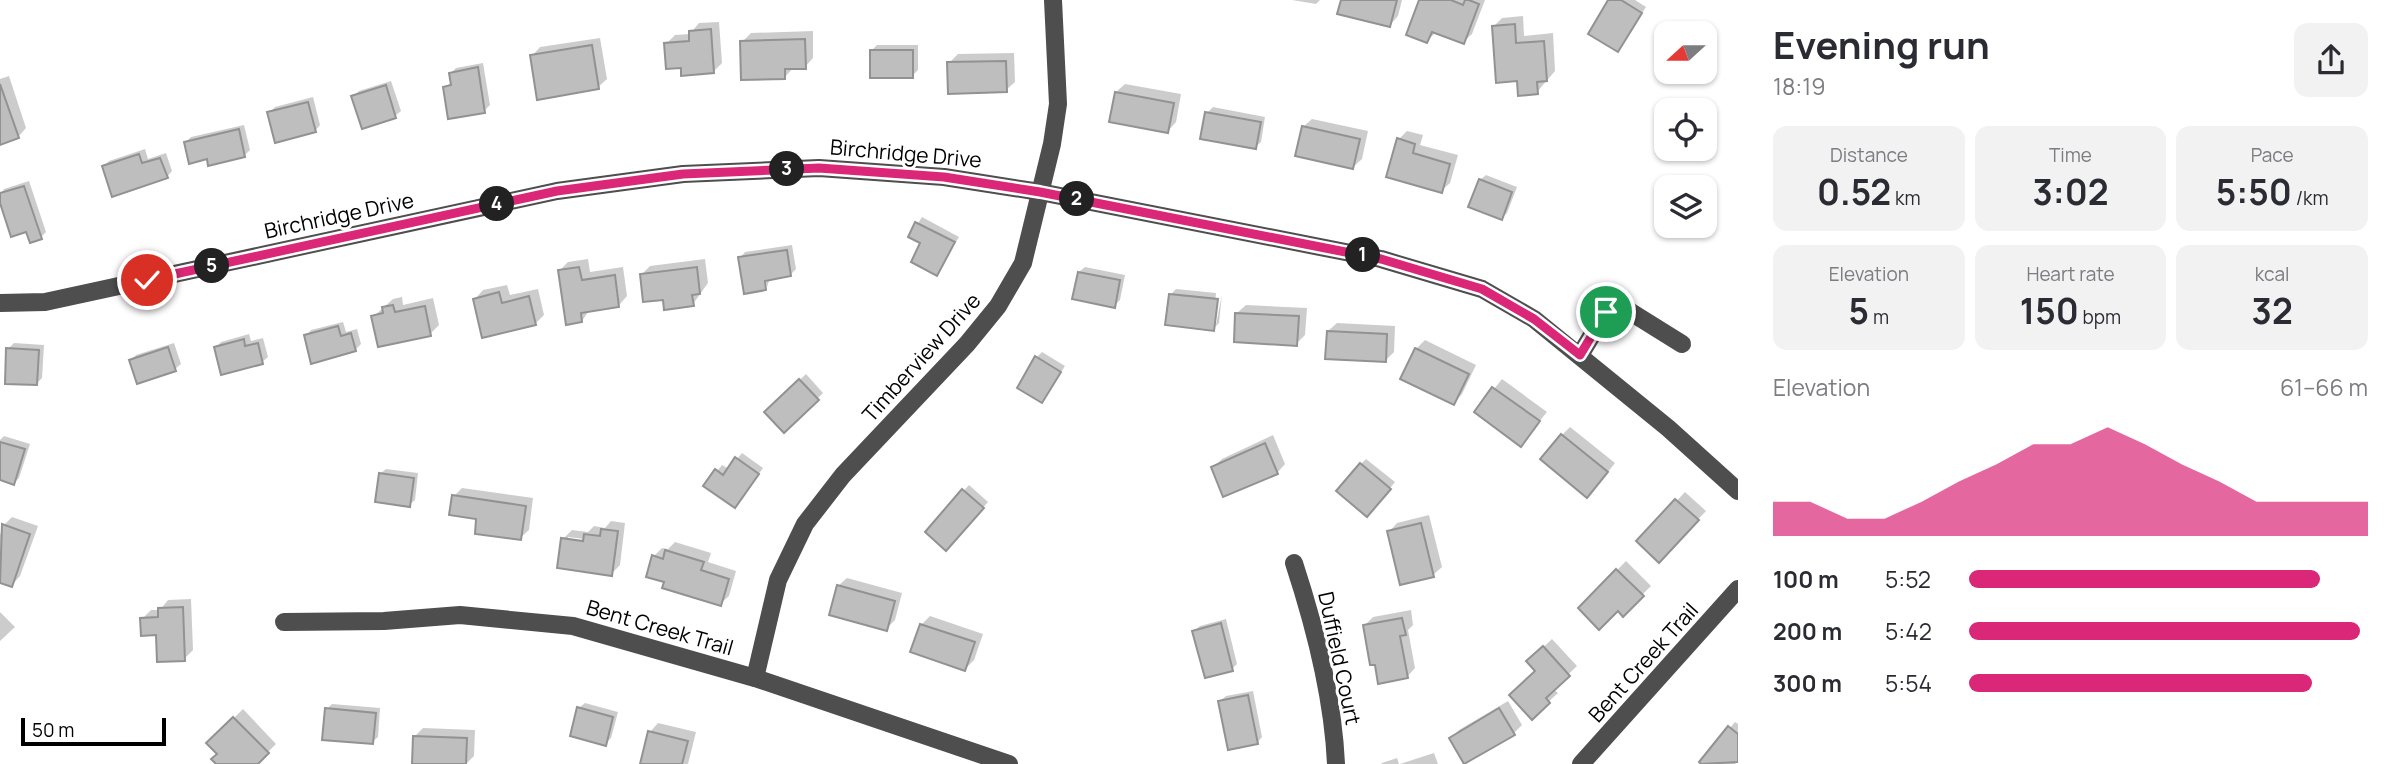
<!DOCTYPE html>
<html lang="en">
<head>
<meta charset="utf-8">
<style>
  body { margin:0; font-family:Manrope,sans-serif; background:#f2f2f3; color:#2b2b33; height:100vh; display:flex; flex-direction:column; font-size:26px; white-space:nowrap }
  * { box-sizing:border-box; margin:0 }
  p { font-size:23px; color:#7c7c81 }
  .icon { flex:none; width:38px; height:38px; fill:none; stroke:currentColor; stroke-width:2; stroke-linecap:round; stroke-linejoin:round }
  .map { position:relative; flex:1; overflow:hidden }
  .sheet { display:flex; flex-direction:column; background:#fff; width:665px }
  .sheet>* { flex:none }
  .needle { width:46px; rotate:249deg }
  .tools { position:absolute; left:1654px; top:21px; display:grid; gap:14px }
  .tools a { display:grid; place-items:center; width:63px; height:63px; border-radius:14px; background:#fff; box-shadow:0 2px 5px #0004; font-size:35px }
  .scale { position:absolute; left:21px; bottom:18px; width:145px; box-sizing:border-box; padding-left:7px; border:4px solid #000; border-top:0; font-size:19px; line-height:24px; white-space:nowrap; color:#000; -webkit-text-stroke:5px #fff; paint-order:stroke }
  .pin { position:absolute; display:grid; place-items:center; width:60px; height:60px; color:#fff; margin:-30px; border:4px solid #fff; border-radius:50%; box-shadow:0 2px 7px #0007 }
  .km { position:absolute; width:35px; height:35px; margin:-18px; border-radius:50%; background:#222; color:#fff; font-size:19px; line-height:35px; text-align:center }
  .round { display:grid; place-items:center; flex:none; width:74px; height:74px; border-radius:14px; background:#f2f2f3 }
  .headline { display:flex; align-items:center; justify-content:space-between; height:119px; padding:0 35px }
  h1 { font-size:38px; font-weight:700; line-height:52px }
  .metrics { display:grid; grid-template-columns:repeat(3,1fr); gap:10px; height:119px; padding:7px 35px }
  .metrics div { display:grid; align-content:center; border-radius:14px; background:#f2f2f3; text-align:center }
  .metrics b { font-size:35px; font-weight:700 }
  .metrics small { font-size:19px; font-weight:400 }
  .metrics p { font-size:19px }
  .chart { height:196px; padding:14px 35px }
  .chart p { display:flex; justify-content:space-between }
  .chart svg { width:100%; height:126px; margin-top:7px; fill:#db2777; opacity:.7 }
  ul { padding:0 35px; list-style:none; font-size:23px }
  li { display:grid; grid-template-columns:112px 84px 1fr; align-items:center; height:52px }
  li i { height:18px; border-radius:9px; background:#db2777 }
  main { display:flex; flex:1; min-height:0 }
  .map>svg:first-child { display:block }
</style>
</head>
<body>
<main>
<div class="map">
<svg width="1738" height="764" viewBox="0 0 1738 764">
  <rect width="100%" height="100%" fill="#fff"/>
  <g fill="#0003" fill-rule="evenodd">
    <polygon points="1292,0 1320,0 1316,4"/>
    <polygon points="1343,0 1402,0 1398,16 1390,25"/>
    <polygon points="1421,0 1485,0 1472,34 1463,42 1436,32 1427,41"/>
    <polygon points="1610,0 1635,0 1646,7 1617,50"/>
    <polygon points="1523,16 1524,36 1553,33 1555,71 1537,92 1519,79 1493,27 1502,18"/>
    <polygon points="719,22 722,63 713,72 682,66 666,44 675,35 690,34 699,23"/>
    <polygon points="813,31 813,58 805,67 794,67 785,77 742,42 751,33"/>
    <polygon points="600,38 607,79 598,87 532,56 540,47"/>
    <polygon points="877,45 918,45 918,70 912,76 871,51"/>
    <polygon points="1014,53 1015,82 1006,90 949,63 958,54"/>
    <polygon points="483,63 490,105 484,111 445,88 452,82 451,73 456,68"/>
    <polygon points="9,76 26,128 18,137 0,143 0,79"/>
    <polygon points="391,81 401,111 395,116 353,97 359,91"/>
    <polygon points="1125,84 1181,94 1176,122 1168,131 1116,92"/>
    <polygon points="313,97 320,125 315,131 269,113 275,107"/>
    <polygon points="1213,107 1265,117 1261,142 1255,147 1207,113"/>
    <polygon points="1312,119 1368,131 1362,159 1353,167 1303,127"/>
    <polygon points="244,125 250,150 244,156 208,157 186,142 191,137"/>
    <polygon points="1407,131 1423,135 1420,145 1458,155 1450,183 1441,191 1399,139"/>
    <polygon points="145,149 148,159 166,153 172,171 167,177 104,166 109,161"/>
    <polygon points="1486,175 1517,187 1507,213 1501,218 1480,180"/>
    <polygon points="29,181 46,232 41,237 27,230 0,198 4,189"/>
    <polygon points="922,217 959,237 937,273 923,243 910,236"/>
    <polygon points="792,245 796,269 790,275 770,278 767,287 765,272 765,289 740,258 745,252"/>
    <polygon points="588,259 590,272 623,267 627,296 619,305 590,309 582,321 560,270 568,262"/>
    <polygon points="705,259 708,283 693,304 664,298 641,275 650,266"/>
    <polygon points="1085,267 1125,275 1120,300 1114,306 1079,272"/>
    <polygon points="507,285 510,295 538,289 544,315 536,323 484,336 475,299 483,290"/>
    <polygon points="1176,289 1216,293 1213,325 1216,325 1222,294 1219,323 1213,329 1171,294"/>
    <polygon points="402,297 403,305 433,298 439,325 430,334 373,317 393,299"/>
    <polygon points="1246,305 1307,308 1305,335 1296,344 1237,313"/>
    <polygon points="343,322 346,332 357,329 361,344 355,350 306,336 311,330"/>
    <polygon points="1337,323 1395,326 1394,352 1385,361 1328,331"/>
    <polygon points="249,334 251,341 263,338 268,357 262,362 216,347 221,342"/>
    <polygon points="1425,340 1476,365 1462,394 1454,403 1416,349"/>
    <polygon points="14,343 44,345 42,378 37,383 8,349"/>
    <polygon points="174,343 181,364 175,369 131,360 136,355"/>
    <polygon points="1042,352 1065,366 1042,401 1037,357"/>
    <polygon points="806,374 823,393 784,431 766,412"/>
    <polygon points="1502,379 1547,412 1520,445 1476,412"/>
    <polygon points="1570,427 1615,463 1596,487 1562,435"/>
    <polygon points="1273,435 1285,464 1277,473 1213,467 1222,459"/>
    <polygon points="4,436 30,444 19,478 14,483 0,479 0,440"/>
    <polygon points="742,453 763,468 735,506 705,486 722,465 729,469"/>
    <polygon points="1366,459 1395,482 1373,509 1361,464"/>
    <polygon points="386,469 418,473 415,500 409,505 380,474"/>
    <polygon points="969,485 988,502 951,544 927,532"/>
    <polygon points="462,488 533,498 529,530 520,538 478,518 454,496"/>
    <polygon points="1685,492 1706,511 1659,560 1639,541"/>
    <polygon points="1429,515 1442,567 1433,575 1389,532 1397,523"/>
    <polygon points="12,517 38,526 20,576 12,585 0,581 0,535 4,525"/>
    <path d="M611,521L625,523L620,565L611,574L563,539L572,530L588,532L594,526L605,528ZM568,537L592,540L591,544L568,541Z"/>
    <polygon points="675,542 711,553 708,562 736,571 729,596 720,604 666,581 654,556 662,548 668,549"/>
    <polygon points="1626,561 1651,586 1623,614 1618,609 1580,608"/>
    <polygon points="847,578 902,593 895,620 886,629 838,586"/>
    <polygon points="191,599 193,650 184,659 142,619 151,610 160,610 168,600"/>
    <polygon points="1411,610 1413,625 1408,630 1415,668 1407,677 1364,626 1373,617"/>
    <polygon points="0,612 15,627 0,641"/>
    <polygon points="930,616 983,634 974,660 965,669 921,625"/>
    <polygon points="1226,619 1237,664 1232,669 1194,631 1200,626"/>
    <polygon points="1552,639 1577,666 1553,689 1558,693 1532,717 1537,670 1529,661"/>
    <polygon points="1253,691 1262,737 1257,743 1220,701 1226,696"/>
    <polygon points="1508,701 1522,725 1513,734 1451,738 1459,730"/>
    <polygon points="585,703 618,712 611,738 605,744 579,708"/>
    <polygon points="332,704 380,708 378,737 372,742 327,709"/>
    <polygon points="243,709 276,744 256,764 218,764 219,754 209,743"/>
    <polygon points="1735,722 1738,724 1738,761 1735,764 1704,764 1701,762"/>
    <polygon points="658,723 696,732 688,764 642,764 650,732"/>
    <polygon points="423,728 475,730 474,756 466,764 413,764 414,737"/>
    <polygon points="1434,753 1438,764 1400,764"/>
    <polygon points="1397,758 1399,764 1381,764 1382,763"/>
  </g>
  <g fill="#bebebe" stroke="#929292" stroke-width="2">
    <polygon points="1341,0 1397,0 1390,27 1337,14"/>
    <polygon points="1419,0 1451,0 1463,5 1465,0 1469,0 1479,4 1464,44 1432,32 1427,43 1406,35"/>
    <polygon points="1608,0 1621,0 1642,13 1618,52 1588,34"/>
    <polygon points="1515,24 1516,43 1544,41 1547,81 1537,82 1538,94 1518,96 1517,81 1496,83 1492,26"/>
    <polygon points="711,29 714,73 681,76 681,68 666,69 664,43 689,41 689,31"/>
    <polygon points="805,39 806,69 785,69 785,79 741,80 740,41"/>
    <polygon points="592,45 599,89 537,100 530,55"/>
    <rect x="870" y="50" width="43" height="28"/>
    <polygon points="1006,61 1007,92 948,94 947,62"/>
    <polygon points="478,67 485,113 448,119 443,87 451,85 449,73"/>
    <polygon points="0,84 19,138 0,145"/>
    <polygon points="386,85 396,118 362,129 351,96"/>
    <polygon points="1115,92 1174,103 1168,133 1109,122"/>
    <polygon points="308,102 316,132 275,143 267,112"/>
    <polygon points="1205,112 1261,122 1256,149 1200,139"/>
    <polygon points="1302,126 1360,139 1353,169 1295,156"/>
    <polygon points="239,129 245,157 208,166 207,159 189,164 184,142"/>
    <polygon points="1397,138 1415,144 1413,153 1450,164 1442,193 1386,177"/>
    <polygon points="139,154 142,163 160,158 168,178 112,197 102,166"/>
    <polygon points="1479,179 1512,192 1502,220 1468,207"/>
    <polygon points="24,186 42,239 30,243 26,232 11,237 0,203 0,193"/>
    <polygon points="915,222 955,242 937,276 911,262 920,243 908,237"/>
    <polygon points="787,250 791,276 765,281 766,290 744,294 738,257"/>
    <polygon points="579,267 582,280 615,275 619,307 581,313 582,322 566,325 558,270"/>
    <polygon points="697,267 700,294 692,295 694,306 664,310 663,300 643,302 640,274"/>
    <polygon points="1078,272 1120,280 1115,308 1072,299"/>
    <polygon points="499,292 502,303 529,296 536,325 482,338 473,299"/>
    <polygon points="1169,294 1218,299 1214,331 1165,325"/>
    <polygon points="393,305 395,312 425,306 431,336 378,347 371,316 383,313 382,307"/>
    <polygon points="1235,313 1299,316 1297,346 1234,342"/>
    <polygon points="338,326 341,336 351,333 356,351 311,364 304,335"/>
    <polygon points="1327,331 1387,334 1386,362 1325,359"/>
    <polygon points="244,339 245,346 258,343 263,364 221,375 214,347"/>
    <polygon points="168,347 176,371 137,384 129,360"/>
    <polygon points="6,348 39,350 37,385 5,384"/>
    <polygon points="1415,348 1469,374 1454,405 1400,379"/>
    <polygon points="1035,356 1061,372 1042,403 1017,388"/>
    <polygon points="799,379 819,400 784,433 764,412"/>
    <polygon points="1492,387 1540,421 1521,447 1474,412"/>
    <polygon points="1561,434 1608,472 1587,498 1540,459"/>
    <polygon points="0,442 25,449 14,485 0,480"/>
    <polygon points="1265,443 1278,474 1223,497 1211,467"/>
    <polygon points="735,457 759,474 735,508 703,486 715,469 723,475"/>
    <polygon points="1360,463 1391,489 1367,517 1336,491"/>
    <polygon points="379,473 414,478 410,507 375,502"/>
    <polygon points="962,489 984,508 946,551 925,532"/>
    <polygon points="452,495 526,506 521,540 475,534 476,519 449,515"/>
    <polygon points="1675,499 1699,520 1659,563 1636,541"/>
    <polygon points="1421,523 1434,577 1400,585 1387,531"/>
    <polygon points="2,524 30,534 12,587 0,583"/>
    <polygon points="601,529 618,531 612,576 557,568 561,538 583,541 584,534 600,536"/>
    <polygon points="665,550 704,562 701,570 729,579 721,606 662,588 664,582 646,577 652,555 663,559"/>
    <polygon points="1616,569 1644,596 1623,617 1618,611 1599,630 1578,608"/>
    <polygon points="837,585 895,601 887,631 829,615"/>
    <polygon points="183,607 185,661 157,662 156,635 141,636 140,618 158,617 158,608"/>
    <polygon points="1402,618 1406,635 1400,636 1408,678 1378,684 1375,665 1370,665 1363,625"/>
    <polygon points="1221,623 1233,671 1205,678 1192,631"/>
    <polygon points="920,624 975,642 965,671 910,652"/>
    <polygon points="1543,646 1570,676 1546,698 1550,703 1532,720 1509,695 1535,671 1526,661"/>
    <polygon points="1248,695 1258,744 1228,750 1218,701"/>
    <polygon points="577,707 613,717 606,746 570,736"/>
    <polygon points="325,708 376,713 373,744 322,740"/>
    <polygon points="1499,708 1515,735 1464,764 1449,738"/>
    <polygon points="233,717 269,753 258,764 216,764 211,759 217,754 206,743"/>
    <polygon points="1728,726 1738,734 1738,762 1701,764 1699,762"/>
    <polygon points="648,731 688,741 682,764 640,764"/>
    <polygon points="413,736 467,738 466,764 412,764"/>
  </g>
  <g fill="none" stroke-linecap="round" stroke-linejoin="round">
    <g stroke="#4e4e4e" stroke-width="18">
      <polyline points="0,303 45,302 557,191 683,174 819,168 944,177 1040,192 1381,259 1482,289 1534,319 1668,428 1738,491"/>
      <polyline points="1580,355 1606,312 1621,306 1682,344"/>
      <path d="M1294,563C1315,627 1333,696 1336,764"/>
      <polyline points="284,622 384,621 460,615 573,626 755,678 1009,764"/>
      <polyline points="755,678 778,580 805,524 843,475 967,344 998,306 1023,263 1052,144 1058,104 1053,0"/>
      <polyline points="1581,764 1738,589"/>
    </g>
  </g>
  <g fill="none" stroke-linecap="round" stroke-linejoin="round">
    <defs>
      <polyline id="route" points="147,280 557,191 683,174 819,168 944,177 1040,192 1381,259 1482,289 1534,319 1580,355 1606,312"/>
    </defs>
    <use href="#route" stroke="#fff" stroke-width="14"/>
    <use href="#route" stroke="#db2777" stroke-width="9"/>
  </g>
  <g text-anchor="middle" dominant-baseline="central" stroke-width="6" stroke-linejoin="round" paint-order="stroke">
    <g font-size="21" fill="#000" stroke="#fff">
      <text transform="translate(906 153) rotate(5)">Birchridge Drive</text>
      <text transform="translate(339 215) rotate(-12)">Birchridge Drive</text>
      <text transform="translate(921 357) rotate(-48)">Timberview Drive</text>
      <text transform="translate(660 627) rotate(16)">Bent Creek Trail</text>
      <text transform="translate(1340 658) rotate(78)">Duffield Court</text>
      <text transform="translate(1643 662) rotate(-48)">Bent Creek Trail</text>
    </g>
  </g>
</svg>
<div class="tools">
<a><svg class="needle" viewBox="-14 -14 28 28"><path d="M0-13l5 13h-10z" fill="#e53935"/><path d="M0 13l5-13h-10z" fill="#7c7c81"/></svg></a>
<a><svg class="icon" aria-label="locate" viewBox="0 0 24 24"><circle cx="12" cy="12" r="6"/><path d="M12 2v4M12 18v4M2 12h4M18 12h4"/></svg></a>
<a><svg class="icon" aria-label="layers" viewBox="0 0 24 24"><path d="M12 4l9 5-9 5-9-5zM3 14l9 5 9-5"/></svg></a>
</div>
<div class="scale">50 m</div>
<div class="pin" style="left:1606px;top:312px;background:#1e9e55"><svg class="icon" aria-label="arrive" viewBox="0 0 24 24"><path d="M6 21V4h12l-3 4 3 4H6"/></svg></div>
<div class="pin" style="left:147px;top:280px;background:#d93025"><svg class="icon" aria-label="check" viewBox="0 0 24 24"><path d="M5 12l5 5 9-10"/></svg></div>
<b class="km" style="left:1363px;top:255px">1</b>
<b class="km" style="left:1077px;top:199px">2</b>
<b class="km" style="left:787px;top:169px">3</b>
<b class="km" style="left:497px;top:204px">4</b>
<b class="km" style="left:212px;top:266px">5</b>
</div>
<section class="sheet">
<div class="headline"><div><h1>Evening run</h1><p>18:19</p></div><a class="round"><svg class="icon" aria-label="share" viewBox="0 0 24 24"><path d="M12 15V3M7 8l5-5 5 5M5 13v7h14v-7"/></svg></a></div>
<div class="metrics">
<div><p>Distance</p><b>0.52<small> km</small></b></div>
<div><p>Time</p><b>3:02</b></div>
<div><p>Pace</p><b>5:50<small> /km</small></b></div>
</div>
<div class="metrics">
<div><p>Elevation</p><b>5<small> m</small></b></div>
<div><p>Heart rate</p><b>150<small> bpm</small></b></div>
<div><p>kcal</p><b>32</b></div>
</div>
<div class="chart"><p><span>Elevation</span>61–66 m</p>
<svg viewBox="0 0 160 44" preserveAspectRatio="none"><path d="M0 44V32L10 32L20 38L30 38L40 32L50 25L60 19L70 12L80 12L90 6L100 12L110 19L120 25L130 32L140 32L150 32L160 32V44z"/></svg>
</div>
<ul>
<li><b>100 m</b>5:52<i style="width:88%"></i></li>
<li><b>200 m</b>5:42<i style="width:98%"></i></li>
<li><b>300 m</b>5:54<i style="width:86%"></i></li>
</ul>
</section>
</main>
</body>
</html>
